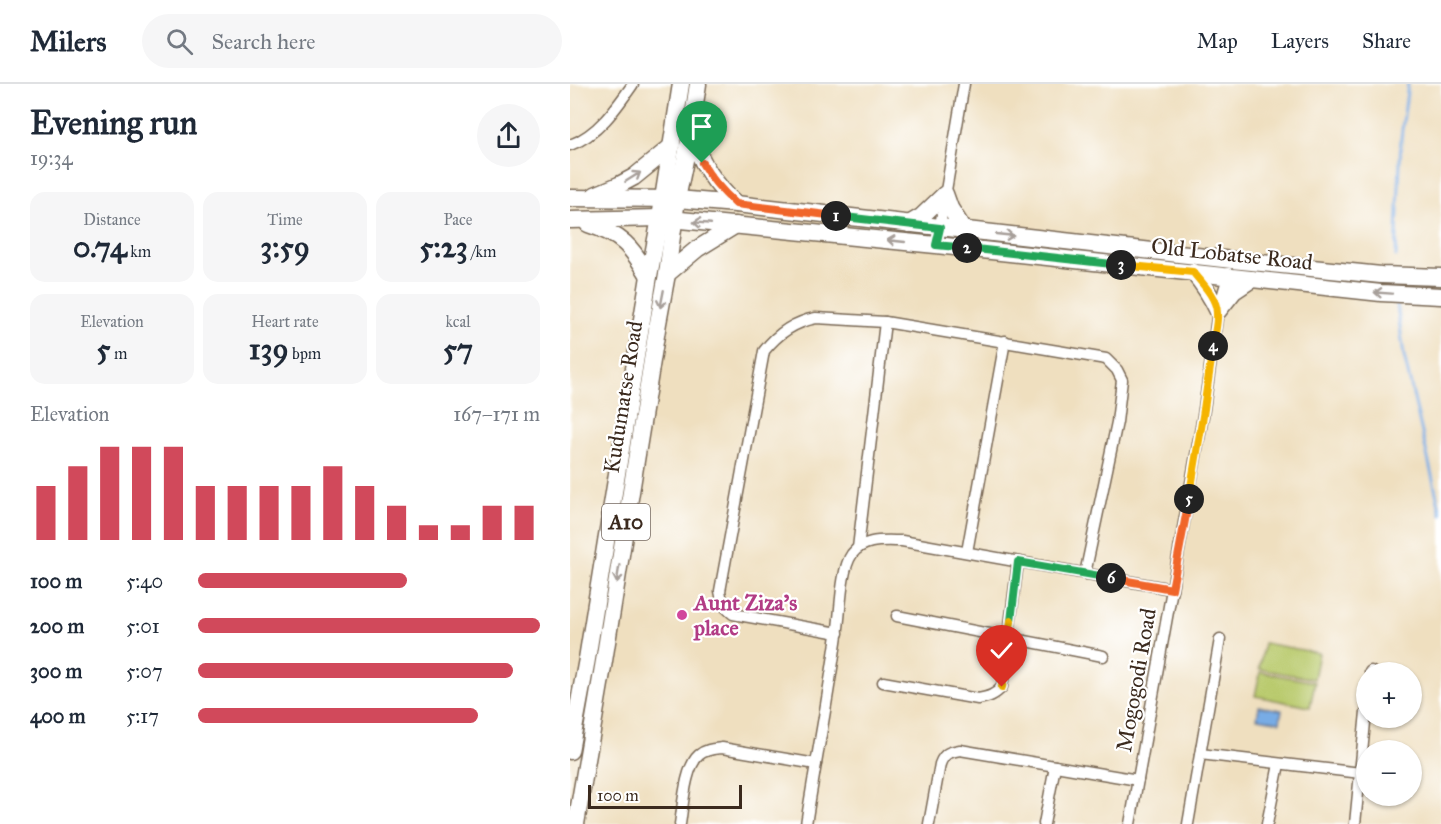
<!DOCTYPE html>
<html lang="en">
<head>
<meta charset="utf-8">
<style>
  body { margin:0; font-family:"IM FELL Great Primer",serif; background:#f6f6f7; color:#1f2937; height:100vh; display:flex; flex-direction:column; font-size:22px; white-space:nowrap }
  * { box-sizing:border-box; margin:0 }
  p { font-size:20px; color:#747a83 }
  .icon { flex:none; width:33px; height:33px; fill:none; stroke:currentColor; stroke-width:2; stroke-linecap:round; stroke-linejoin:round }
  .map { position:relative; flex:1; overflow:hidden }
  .side { display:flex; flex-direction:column; background:#fff; width:570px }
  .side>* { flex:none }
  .buttons { position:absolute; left:786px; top:578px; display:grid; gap:12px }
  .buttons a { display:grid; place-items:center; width:66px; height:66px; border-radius:50%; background:#fff; box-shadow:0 2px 4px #0004; font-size:30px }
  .scale { position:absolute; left:18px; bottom:15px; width:154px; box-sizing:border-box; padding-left:6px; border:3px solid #3b2a1e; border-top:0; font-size:16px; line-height:21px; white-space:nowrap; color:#3b2a1e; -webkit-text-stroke:4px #fff; paint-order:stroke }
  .pin { position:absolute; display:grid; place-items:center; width:51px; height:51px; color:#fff; margin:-62px -26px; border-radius:50% 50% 50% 0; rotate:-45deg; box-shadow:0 0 6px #0007 }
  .pin .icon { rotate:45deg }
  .km { position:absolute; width:30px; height:30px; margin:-15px; border-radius:50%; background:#222; color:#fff; font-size:16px; line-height:30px; text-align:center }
  .round { display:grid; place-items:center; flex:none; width:63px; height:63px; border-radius:32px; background:#f6f6f7 }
  .headline { display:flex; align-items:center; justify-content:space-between; height:102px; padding:0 30px }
  h1 { font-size:33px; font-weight:800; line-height:45px }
  .stats { display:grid; grid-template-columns:repeat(3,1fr); gap:9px; height:102px; padding:6px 30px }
  .stats div { display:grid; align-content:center; border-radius:15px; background:#f6f6f7; text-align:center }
  .stats b { font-size:30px; font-weight:800 }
  .stats small { font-size:16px; font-weight:400 }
  .stats p { font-size:16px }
  .chart { height:168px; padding:12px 30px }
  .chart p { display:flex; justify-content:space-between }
  .chart svg { width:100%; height:108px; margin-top:6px; stroke:#d1495b; stroke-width:6 }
  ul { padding:0 30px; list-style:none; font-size:20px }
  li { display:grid; grid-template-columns:96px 72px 1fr; align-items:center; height:45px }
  li i { height:15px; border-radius:8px; background:#d1495b }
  header { display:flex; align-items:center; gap:36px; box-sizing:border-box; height:84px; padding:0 30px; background:#fff; border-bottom:2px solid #e0e1e3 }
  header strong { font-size:28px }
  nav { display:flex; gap:33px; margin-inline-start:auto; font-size:21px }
  .search { width:420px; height:54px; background:#f6f6f7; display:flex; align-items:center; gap:15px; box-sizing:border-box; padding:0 21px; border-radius:33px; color:#747a83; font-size:22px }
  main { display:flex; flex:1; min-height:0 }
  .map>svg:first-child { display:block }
</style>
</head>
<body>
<header>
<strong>Milers</strong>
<div class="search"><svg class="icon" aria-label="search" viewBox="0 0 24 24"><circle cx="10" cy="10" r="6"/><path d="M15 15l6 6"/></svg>Search here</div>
<nav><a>Map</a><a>Layers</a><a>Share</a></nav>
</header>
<main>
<section class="side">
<div class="headline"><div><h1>Evening run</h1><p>19:34</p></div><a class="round"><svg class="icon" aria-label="share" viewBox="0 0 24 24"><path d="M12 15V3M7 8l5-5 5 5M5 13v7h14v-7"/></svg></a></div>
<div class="stats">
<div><p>Distance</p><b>0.74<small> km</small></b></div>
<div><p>Time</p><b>3:59</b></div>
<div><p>Pace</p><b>5:23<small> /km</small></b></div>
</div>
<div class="stats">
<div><p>Elevation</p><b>5<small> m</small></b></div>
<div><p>Heart rate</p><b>139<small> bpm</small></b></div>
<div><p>kcal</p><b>57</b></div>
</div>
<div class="chart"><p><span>Elevation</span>167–171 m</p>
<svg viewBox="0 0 160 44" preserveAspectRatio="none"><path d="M5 44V22M15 44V14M25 44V6M35 44V6M45 44V6M55 44V22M65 44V22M75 44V22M85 44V22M95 44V14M105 44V22M115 44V30M125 44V38M135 44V38M145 44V30M155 44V30"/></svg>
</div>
<ul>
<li><b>100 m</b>5:40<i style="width:61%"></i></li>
<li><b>200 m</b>5:01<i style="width:100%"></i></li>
<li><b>300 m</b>5:07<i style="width:92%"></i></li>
<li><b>400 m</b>5:17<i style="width:82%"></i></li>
</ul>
</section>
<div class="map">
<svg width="871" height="740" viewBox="0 0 871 740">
  <rect width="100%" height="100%" fill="#fff"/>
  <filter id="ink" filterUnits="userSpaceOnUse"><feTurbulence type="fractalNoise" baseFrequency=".0167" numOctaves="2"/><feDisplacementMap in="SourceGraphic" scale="12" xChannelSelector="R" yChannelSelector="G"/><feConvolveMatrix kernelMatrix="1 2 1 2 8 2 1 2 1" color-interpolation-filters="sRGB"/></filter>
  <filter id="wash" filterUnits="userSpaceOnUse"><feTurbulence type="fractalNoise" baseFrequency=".008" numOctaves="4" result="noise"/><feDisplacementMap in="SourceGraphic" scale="24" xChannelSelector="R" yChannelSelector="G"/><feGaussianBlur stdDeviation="1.35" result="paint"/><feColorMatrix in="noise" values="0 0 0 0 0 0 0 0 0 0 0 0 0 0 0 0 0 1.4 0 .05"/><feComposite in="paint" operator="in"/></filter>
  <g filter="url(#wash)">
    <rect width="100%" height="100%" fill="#efdfbf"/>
    <g fill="#b9ca6d" stroke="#7a7a46" stroke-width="1.5">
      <polygon points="694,559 749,569 744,595 689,585"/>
      <polygon points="690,588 745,598 740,623 685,612"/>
    </g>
    <polygon fill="#78ace5" stroke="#5a6b82" stroke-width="1.5" points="689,622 712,626 710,638 687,634"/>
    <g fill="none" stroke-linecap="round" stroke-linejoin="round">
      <g stroke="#78ace5" stroke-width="3">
        <polyline points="826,172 831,54 838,0"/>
        <polyline points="827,220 834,272 871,430"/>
      </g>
    </g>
  </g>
  <g filter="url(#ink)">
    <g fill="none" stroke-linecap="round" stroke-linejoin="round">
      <defs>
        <g id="street">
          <path d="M0,61C28,51 47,23 63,0"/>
          <polyline points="369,148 394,0"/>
          <polyline points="288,464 315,238"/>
          <polyline points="397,468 435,257"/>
          <polyline points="327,532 533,572"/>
          <path d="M268,549L163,530L153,521L150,507L194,267C208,249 224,238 246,234L315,238L536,275L547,286L552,296L547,338L515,490"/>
          <polyline points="800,588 801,587"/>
          <path d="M313,598L408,615C419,613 425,611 432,603L448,478"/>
          <polyline points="630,670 791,689"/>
          <path d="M110,740C113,722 115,683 129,671C136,665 144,665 152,664L246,680"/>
          <path d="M236,740C246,677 258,614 267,551C271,529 270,487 282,470C294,454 314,457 332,457L602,505"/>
          <path d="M359,740L370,680C374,669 379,668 390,666L568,696"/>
          <polyline points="474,740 485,682"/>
          <polyline points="560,740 633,332 648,227 659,189"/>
          <polyline points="618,740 650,555"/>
          <polyline points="697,740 709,680"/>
          <polyline points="785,740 796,628"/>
        </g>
        <g id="primary">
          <path d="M120,52C134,81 142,98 166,120"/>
          <polyline points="25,111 49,101 64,93 102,62"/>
          <polyline points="0,114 107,115 166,120 662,176 811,191 871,193"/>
          <polyline points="0,136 90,134 366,161 811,209 871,212"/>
          <path d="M18,140C52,151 61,162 79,192"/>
          <polyline points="339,140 351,133 375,110 380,124 394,146"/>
          <path d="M623,188C634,201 641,212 648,227L664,207L682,195"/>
          <polyline points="97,190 127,165 166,141"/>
          <polyline points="0,667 17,575 79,192 90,134 111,0"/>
          <polyline points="6,740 34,577 88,239 97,190 107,115 120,52 128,0"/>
        </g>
      </defs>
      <use href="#street" stroke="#7a6956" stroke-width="13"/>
      <use href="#primary" stroke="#7a6956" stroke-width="19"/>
      <use href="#street" stroke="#fff" stroke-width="10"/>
      <use href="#primary" stroke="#fff" stroke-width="16"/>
    </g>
    <defs><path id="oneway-shaft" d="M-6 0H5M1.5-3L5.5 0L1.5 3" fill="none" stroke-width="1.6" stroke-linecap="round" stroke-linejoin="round" transform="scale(1.5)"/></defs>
    <g stroke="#a79f9a">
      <use href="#oneway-shaft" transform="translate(63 93) rotate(-32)"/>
      <use href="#oneway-shaft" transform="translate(132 139) rotate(-175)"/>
      <use href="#oneway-shaft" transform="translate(435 151) rotate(6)"/>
      <use href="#oneway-shaft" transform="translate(326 157) rotate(-174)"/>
      <use href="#oneway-shaft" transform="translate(813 209) rotate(-176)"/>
      <use href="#oneway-shaft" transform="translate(92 215) rotate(101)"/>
      <use href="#oneway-shaft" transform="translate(48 490) rotate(99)"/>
    </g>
  </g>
  <g fill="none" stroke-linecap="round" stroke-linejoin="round" filter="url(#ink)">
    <defs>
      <path id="split-1" d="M132,79C141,95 153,108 166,120L266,132"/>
      <polyline id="split-2" points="266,132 370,144 366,161 397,164"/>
      <polyline id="split-3" points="397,164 551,181"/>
      <path id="split-4" d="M551,181L623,188C632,199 647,214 647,229C648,239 644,252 643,262"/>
      <polyline id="split-5" points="619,415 633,332 643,262"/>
      <polyline id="split-6" points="541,494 602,505 619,415"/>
      <polyline id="split-7" points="441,537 448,478 541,494"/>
      <polyline id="split-8" points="432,603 441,537"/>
    </defs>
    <use href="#split-1" stroke="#fff" stroke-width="12"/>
    <use href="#split-2" stroke="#fff" stroke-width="12"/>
    <use href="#split-3" stroke="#fff" stroke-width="12"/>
    <use href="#split-4" stroke="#fff" stroke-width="12"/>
    <use href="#split-5" stroke="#fff" stroke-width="12"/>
    <use href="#split-6" stroke="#fff" stroke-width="12"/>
    <use href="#split-7" stroke="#fff" stroke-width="12"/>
    <use href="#split-8" stroke="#fff" stroke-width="12"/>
    <use href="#split-1" stroke="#f0652b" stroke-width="8"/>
    <use href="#split-2" stroke="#22a559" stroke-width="8"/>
    <use href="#split-3" stroke="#22a559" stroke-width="8"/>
    <use href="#split-4" stroke="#f5b400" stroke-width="8"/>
    <use href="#split-5" stroke="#f5b400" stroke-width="8"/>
    <use href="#split-6" stroke="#f0652b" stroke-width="8"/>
    <use href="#split-7" stroke="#22a559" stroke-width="8"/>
    <use href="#split-8" stroke="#f5b400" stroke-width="8"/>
  </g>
  <circle fill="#d1479c" stroke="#fff" stroke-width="2" cx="112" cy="531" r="6"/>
  <g text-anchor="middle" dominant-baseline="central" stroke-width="4.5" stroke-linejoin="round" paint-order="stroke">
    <rect fill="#fff" stroke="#766a62" stroke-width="1.5" x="32" y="420" width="48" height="36" rx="4.5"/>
    <g font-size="21" font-weight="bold" fill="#3b2a1e">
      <text x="56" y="438">A10</text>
    </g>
    <g font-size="22" fill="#3b2a1e" stroke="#fff">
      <text transform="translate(662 170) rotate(6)">Old Lobatse Road</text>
      <text transform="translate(53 313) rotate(-81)">Kudumatse Road</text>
      <text transform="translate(566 596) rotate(-80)">Mogogodi Road</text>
    </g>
    <g font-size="22" font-weight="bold" fill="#b23c85" stroke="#fff" text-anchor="start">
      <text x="124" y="518">Aunt Ziza's<tspan x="124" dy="25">place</tspan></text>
    </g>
  </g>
</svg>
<div class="buttons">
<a>+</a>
<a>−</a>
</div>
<div class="scale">100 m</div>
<div class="pin" style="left:132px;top:79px;background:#1e9e55"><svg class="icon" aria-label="arrive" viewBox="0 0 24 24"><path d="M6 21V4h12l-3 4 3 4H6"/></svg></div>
<div class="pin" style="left:432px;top:603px;background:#d93025"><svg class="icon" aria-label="check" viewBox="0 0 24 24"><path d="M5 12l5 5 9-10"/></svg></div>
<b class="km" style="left:266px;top:132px">1</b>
<b class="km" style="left:397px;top:164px">2</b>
<b class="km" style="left:551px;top:181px">3</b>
<b class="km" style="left:643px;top:262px">4</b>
<b class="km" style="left:619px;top:415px">5</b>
<b class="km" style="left:541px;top:494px">6</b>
</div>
</main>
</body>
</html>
